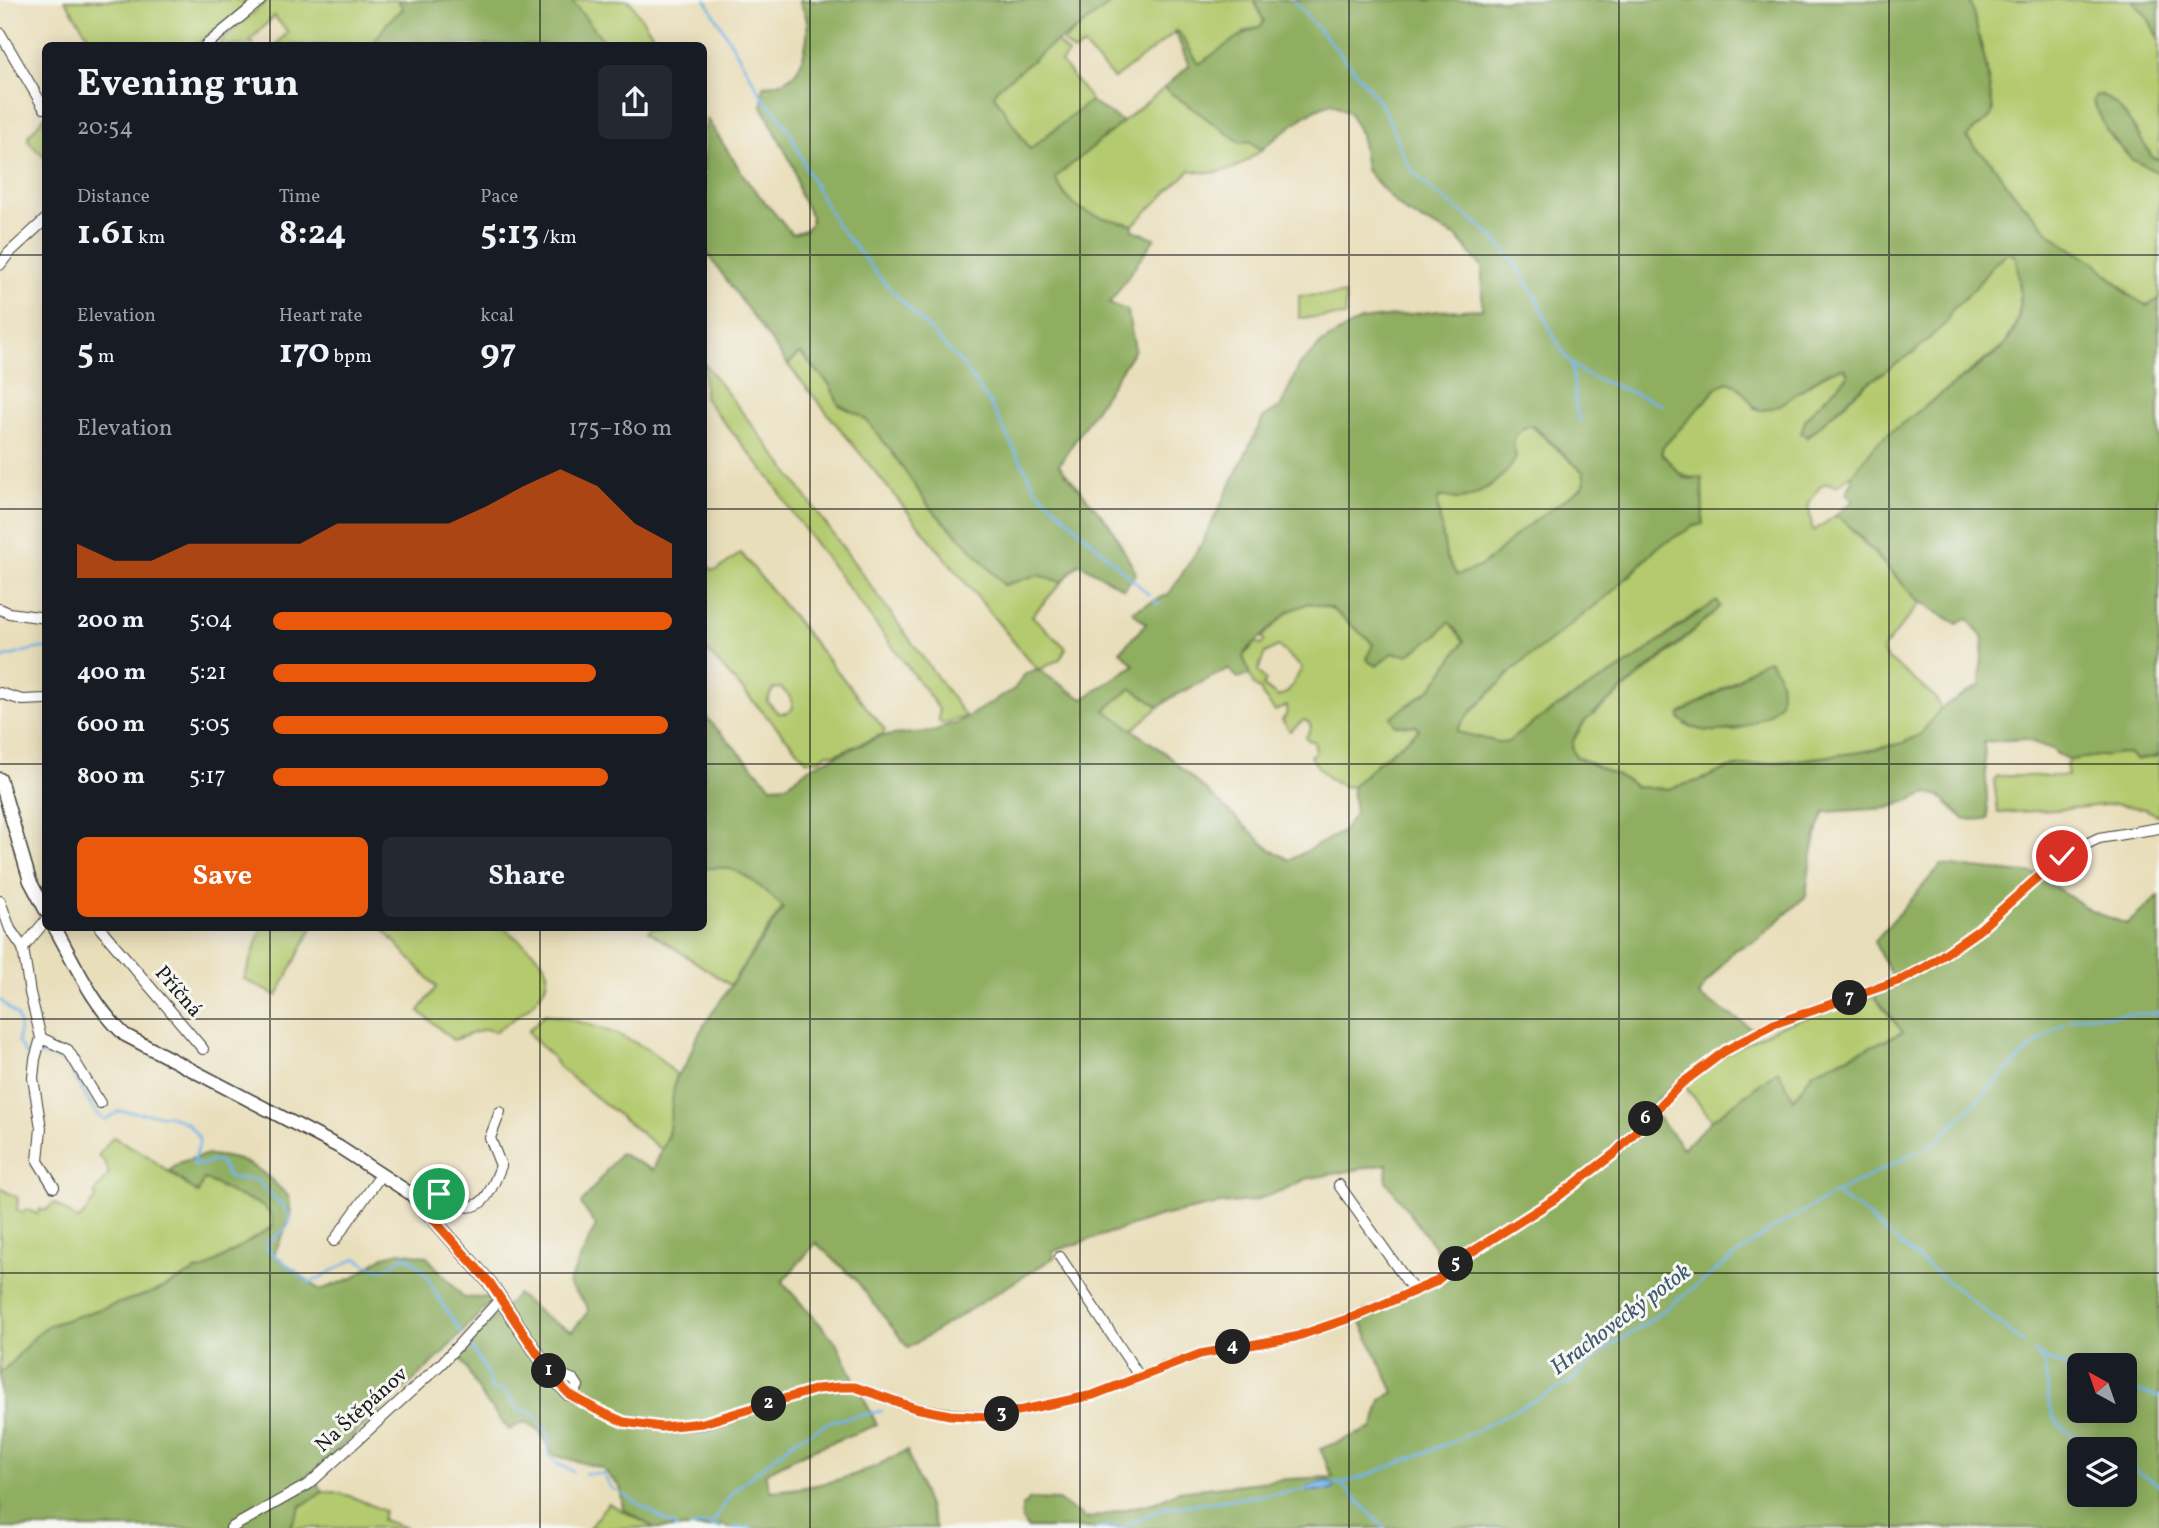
<!DOCTYPE html>
<html lang="en">
<head>
<meta charset="utf-8">
<style>
  body { margin:0; font-family:Vollkorn,serif; background:#242831; color:#f1f3f6; height:100vh; display:flex; flex-direction:column; font-size:26px; white-space:nowrap }
  * { box-sizing:border-box; margin:0 }
  p { font-size:23px; color:#9ea1a6 }
  .icon { flex:none; width:38px; height:38px; fill:none; stroke:currentColor; stroke-width:2; stroke-linecap:round; stroke-linejoin:round }
  .map { position:relative; flex:1; overflow:hidden }
  .panel { position:absolute; left:42px; top:42px; width:665px; height:889px; display:flex; flex-direction:column; background:#171b24; border-radius:10px; box-shadow:0 4px 18px #0003 }
  .panel>* { flex:none }
  .needle { width:46px; rotate:320deg }
  .fabs { position:absolute; left:2067px; top:1353px; display:grid; gap:14px }
  .fabs a { display:grid; place-items:center; width:70px; height:70px; border-radius:10px; background:#171b24; box-shadow:0 4px 18px #0003; font-size:35px }
  .pin { position:absolute; display:grid; place-items:center; width:60px; height:60px; color:#fff; margin:-30px; border:4px solid #fff; border-radius:50%; box-shadow:0 2px 7px #0007 }
  .km { position:absolute; width:35px; height:35px; margin:-18px; border-radius:50%; background:#222; color:#fff; font-size:19px; line-height:35px; text-align:center }
  .round { display:grid; place-items:center; flex:none; width:74px; height:74px; border-radius:10px; background:#242831 }
  .overview { display:flex; align-items:center; justify-content:space-between; height:119px; padding:0 35px }
  h1 { font-size:38px; font-weight:700; line-height:52px }
  .figures { display:grid; grid-template-columns:repeat(3,1fr); gap:10px; height:119px; padding:7px 35px }
  .figures div { display:grid; align-content:center }
  .figures b { font-size:35px; font-weight:700 }
  .figures small { font-size:19px; font-weight:400 }
  .figures p { font-size:19px }
  .chart { height:196px; padding:14px 35px }
  .chart p { display:flex; justify-content:space-between }
  .chart svg { width:100%; height:126px; margin-top:7px; fill:#ea580c; opacity:.7 }
  .primary-button { display:flex; gap:14px; margin-top:auto; padding:14px 35px }
  .primary-button a { flex:1; height:80px; border-radius:10px; background:#ea580c; color:#fff; font-size:28px; font-weight:700; line-height:80px; text-align:center }
  .primary-button a+a { background:#242831; color:#f1f3f6 }
  ul { padding:0 35px; list-style:none; font-size:23px }
  li { display:grid; grid-template-columns:112px 84px 1fr; align-items:center; height:52px }
  li i { height:18px; border-radius:9px; background:#ea580c }
  .map>svg:first-child { display:block }
</style>
</head>
<body>
<div class="map">
<svg width="2159" height="1528" viewBox="0 0 2159 1528">
  <rect width="100%" height="100%" fill="#f6f6f2"/>
  <filter id="ink" filterUnits="userSpaceOnUse"><feTurbulence type="fractalNoise" baseFrequency=".0143" numOctaves="2"/><feDisplacementMap in="SourceGraphic" scale="14" xChannelSelector="R" yChannelSelector="G"/><feConvolveMatrix kernelMatrix="1 2 1 2 8 2 1 2 1" color-interpolation-filters="sRGB"/></filter>
  <filter id="wash" filterUnits="userSpaceOnUse"><feTurbulence type="fractalNoise" baseFrequency=".00686" numOctaves="4" result="noise"/><feDisplacementMap in="SourceGraphic" scale="28" xChannelSelector="R" yChannelSelector="G"/><feGaussianBlur stdDeviation="1.57" result="paint"/><feColorMatrix in="noise" values="0 0 0 0 0 0 0 0 0 0 0 0 0 0 0 0 0 1.4 0 .05"/><feComposite in="paint" operator="in"/></filter>
  <g filter="url(#wash)">
    <rect width="100%" height="100%" fill="#e9deba"/>
    <g fill="#b4ca6e" stroke="#687345" stroke-width="2" fill-rule="evenodd">
      <polygon points="65,0 253,0 230,20 194,46 94,45"/>
      <path d="M267,0H398L403,8L388,22L372,45H276L288,32L274,16L250,41L254,45L219,46C230,25 253,18 267,0Z"/>
      <polygon points="571,0 629,0 660,45 607,45"/>
      <polygon points="1117,0 1254,0 1264,22 1261,26 1248,30 1199,65 1177,31 1114,79 1084,46 1073,52 1063,42 1088,19"/>
      <path d="M1970,0H2132L2148,18L2159,40V160L2153,158L2148,150L2093,101L2114,141L2131,159L2159,173V299C2151,305 2148,306 2138,302L2098,265L2065,245L2048,231L2013,193L1989,159L1977,150L1967,138C1970,129 1986,122 1993,111L1986,65Z"/>
      <polygon points="1056,41 1068,54 1061,62 1091,100 1030,149 994,95 994,91"/>
      <path d="M1164,88L1241,143L1250,141L1261,150C1238,169 1221,178 1190,170L1133,225C1096,215 1072,216 1055,177Z"/>
      <polygon points="45,116 45,158 28,141 29,135"/>
      <path d="M2011,253L2016,258C2021,295 2026,313 2004,345L1880,441C1868,458 1854,475 1836,486L1828,483L1821,485L1808,504L1813,531L1835,516L1840,517L1920,603L1882,650L1886,657L1935,697L1940,705V709L1921,734L1903,743L1862,752L1729,768L1698,781L1667,789L1635,787L1627,780L1576,757L1572,748L1573,741L1585,721L1676,647L1720,606L1696,613L1634,660L1552,710L1509,742L1502,743L1457,732L1458,728L1470,713L1515,668L1632,574L1658,547L1694,526L1703,524L1702,477C1683,480 1671,470 1661,454L1663,447L1717,388L1726,382C1741,384 1749,395 1754,408C1776,419 1817,370 1844,368L1849,375L1806,418L1807,437L1865,385L1914,352L1946,323L1951,311L1974,289L1994,264L2005,254ZM1745,675L1768,714L1735,731L1700,730L1686,725L1680,714Z"/>
      <polygon points="1345,294 1346,316 1299,318 1299,296"/>
      <polygon points="800,353 830,385 839,405 860,414 869,423 891,451 931,509 966,543 1004,585 1038,575 1062,582 1032,616 1066,648 1060,659 1039,670 1027,658 788,365"/>
      <polygon points="704,363 783,465 966,717 942,723 939,722 939,710 934,702 793,514 773,482 704,398"/>
      <path d="M1530,425L1583,472L1585,482L1581,488L1520,532L1494,556L1479,567L1457,576L1446,557L1437,501L1441,497C1447,496 1452,499 1457,499C1481,499 1505,475 1516,457C1511,440 1512,432 1530,425Z"/>
      <path d="M741,553L885,730L883,734L836,754L827,753L821,759L807,761L704,647V564L713,570H717ZM781,688L790,697L793,708L787,713H778L767,701L773,689Z"/>
      <path d="M1309,603L1331,608L1369,640L1373,645L1367,659L1376,664L1392,653L1438,634L1449,621L1464,641L1432,688L1391,717L1417,726L1419,730L1377,763L1352,787C1332,787 1321,771 1310,756L1316,751L1314,741L1308,740L1306,737L1311,728L1310,723L1304,720L1290,731L1282,720L1286,715L1287,706L1275,711L1262,695L1261,691L1253,684L1243,656L1257,642L1261,645L1265,641L1262,637L1289,611ZM1278,646L1302,668L1288,692L1278,697L1263,685L1266,681L1258,671L1265,653Z"/>
      <polygon points="1132,688 1159,707 1132,730 1104,710"/>
      <polygon points="2123,753 2131,755 2134,759 2154,757 2159,754 2159,816 2145,809 2115,804 2054,810 1998,813 1994,780 1997,776 2068,776 2066,764 2073,758"/>
      <path d="M718,866C742,868 766,890 783,906L730,985L649,931L652,928H704V869Z"/>
      <polygon points="262,928 312,928 277,996 244,979"/>
      <path d="M382,928H504C516,939 532,948 542,961C563,990 515,1018 495,1032L485,1029L453,1040L419,1011L436,987Z"/>
      <polygon points="1874,996 1903,1032 1813,1072 1794,1100 1778,1071 1712,1120 1683,1084 1728,1052 1780,1026"/>
      <path d="M545,1014C581,1021 622,1032 653,1053C661,1059 669,1068 677,1075L674,1087L671,1122L663,1151L559,1067L552,1057L530,1035L528,1031Z"/>
      <path d="M113,1137L145,1154L197,1193L204,1179C215,1183 224,1189 234,1194C248,1200 278,1206 272,1227L203,1270L196,1271L157,1291L47,1326C29,1339 18,1359 0,1373V1188L18,1198L17,1210L23,1213L26,1209L37,1214L40,1209L45,1211L54,1203L79,1220L97,1197L94,1194L109,1174L105,1162L98,1156Z"/>
      <path d="M323,1492C342,1490 366,1503 384,1511L382,1520L407,1528H290L301,1506Z"/>
      <polygon points="608,1503 655,1528 589,1528"/>
    </g>
    <g fill="#8fae61" stroke="#56653e" stroke-width="2" fill-rule="evenodd">
      <polygon points="398,0 571,0 607,45 372,45 388,22 403,9"/>
      <path d="M799,0H1117C1101,9 1066,41 1055,42L997,89L994,95L1030,149L1090,101L1123,122L1055,178C1072,216 1096,215 1133,225V230L1155,238L1109,304L1127,310L1135,349L1059,465L1110,525L1136,573L1124,589L1079,563L1062,582L1038,575L1004,585L966,543L931,509L891,451L869,423L860,415L839,405L830,385L802,354H798L788,365L704,249V132L707,119L748,182L792,234L805,230L811,224V216L799,194L794,168L762,106L763,86C775,84 786,82 794,74C804,64 809,35 807,21C806,14 802,7 799,0Z"/>
      <path d="M1254,0H1970L1986,65L1993,111C1989,125 1972,126 1967,138L1977,150L1989,159L2013,193L2048,231L2065,245L2098,265L2126,293L2147,306L2159,299V754L2154,757L2136,760L2131,755L2123,753L2069,760L2057,754L2052,749L2024,739L1984,742L1988,819L1965,820L1940,796L1928,793L1889,808L1825,812C1813,837 1809,869 1806,896L1756,941L1734,950L1705,985L1699,996L1753,1029L1677,1081L1649,1107L1683,1148L1712,1120L1778,1070L1794,1099L1813,1072L1903,1032L1874,996L1897,985L1874,942L1941,865L2036,874L2091,911L2127,924L2159,896V1528H1027L1022,1520V1506L1030,1499L1058,1500L1086,1519L1156,1502L1178,1491L1288,1479L1333,1477L1320,1449L1373,1428L1381,1400L1394,1392L1359,1318L1452,1271L1386,1181L1387,1164L1306,1179L1283,1190L1253,1201L1220,1204L1161,1216L1052,1252L1055,1257L908,1348L855,1279L816,1243L782,1282L836,1342L877,1425L804,1453L765,1473L770,1491C804,1489 836,1482 867,1470C880,1465 892,1456 907,1451L936,1528H728L724,1525L705,1528H655L623,1509L620,1487L602,1468L553,1455L539,1430L524,1422L509,1430L482,1397L459,1355L517,1294L548,1319L572,1331L588,1312L587,1305L568,1284L596,1226L581,1204L620,1153L653,1170L668,1136L674,1087L677,1075L687,1063L695,1041L704,1025L783,909L780,904C756,884 737,861 704,869V715L771,786L787,785L810,767L881,736L937,731L944,726L955,724L1014,689L1026,673L1037,669L1083,699L1134,665L1120,651L1146,624L1132,611L1169,594L1202,543L1263,418L1281,406L1299,366L1323,342L1360,320L1438,311L1482,309V267L1457,237L1407,213L1394,201L1366,170L1361,135L1349,112L1331,103L1316,109L1295,123L1261,150L1250,141L1241,143L1164,88L1189,66L1175,31L1179,32L1199,64L1236,38L1262,25L1264,21ZM2011,253L2016,258C2021,294 2028,322 1999,351L1879,441L1851,476L1853,480L1846,493L1853,501L1835,516C1851,521 1899,582 1916,598C1928,608 1944,616 1957,624L1967,618L1983,638L1980,685L1940,709L1921,734L1903,743L1862,752L1729,768L1698,781L1667,789L1635,787L1627,780L1576,757C1567,744 1577,733 1585,721L1709,617L1720,606L1717,601C1687,619 1661,642 1632,661C1591,688 1547,710 1508,742L1502,743L1457,732L1458,728L1470,713L1515,668L1610,594L1658,547L1694,526L1703,524L1702,477L1694,479L1684,478L1661,453L1663,447L1717,388L1726,382C1746,384 1750,411 1762,410C1791,409 1813,370 1844,368L1848,374L1847,377L1816,407L1806,418L1801,433L1807,437L1865,385L1914,352L1946,323L1951,311L1974,289L1994,264L2005,254ZM1530,425L1535,427L1583,472L1585,482L1581,488L1519,532L1494,556L1479,567L1457,575L1446,557L1437,501L1441,497C1447,496 1452,499 1458,499C1476,499 1510,474 1516,457C1511,441 1513,432 1530,425ZM1309,603L1331,608L1369,640L1373,645L1367,657L1369,662L1377,666L1392,653L1408,655L1438,634L1449,622L1464,641L1432,688L1391,717L1395,725L1417,726L1419,730L1377,763L1352,787L1355,814L1342,832L1290,860L1271,850L1165,753L1105,710L1131,688L1159,707L1172,697L1228,669L1238,678L1250,675L1243,656L1245,652L1289,611ZM2079,1365H2124V1410H2079ZM2079,1449H2124V1494H2079Z"/>
      <polygon points="2132,0 2159,1 2159,40 2148,18"/>
      <path d="M2100,95C2125,104 2138,137 2153,158L2159,160V173L2131,159L2107,131L2093,101L2095,96Z"/>
      <path d="M1769,660C1781,673 1782,686 1780,703C1759,728 1706,743 1680,719V714C1695,704 1712,696 1728,687C1742,679 1753,663 1769,660Z"/>
      <path d="M205,1155C247,1156 261,1169 289,1197L291,1217L274,1254L320,1290L353,1278L384,1256L400,1252L426,1256L464,1298L495,1297L439,1357L311,1474L323,1492L301,1506L290,1528H0V1373C18,1359 29,1339 47,1326L157,1291L196,1271L203,1270L272,1227C277,1206 248,1200 234,1194C224,1189 215,1183 204,1179L198,1193L169,1171L181,1162Z"/>
    </g>
    <polygon fill="#73b4e8" stroke="#486882" stroke-width="2" points="1327,1481 1335,1484 1334,1489 1329,1491 1307,1491 1309,1485"/>
    <g fill="none" stroke-linecap="round" stroke-linejoin="round">
      <g stroke="#73b4e8" stroke-width="2.5">
        <polyline points="706,0 765,101 778,114 790,132 807,171 837,225 883,281 964,366 990,404 1036,489 1149,595"/>
        <path d="M1293,0C1322,34 1353,65 1379,102C1396,125 1397,154 1418,177C1443,204 1477,217 1500,245C1510,259 1522,273 1531,288C1546,313 1557,358 1584,373C1596,380 1611,384 1624,389"/>
        <polyline points="1572,363 1576,408 1580,422"/>
        <polyline points="1626,390 1663,405"/>
        <polyline points="1154,600 1159,604"/>
        <path d="M0,658C16,656 29,648 46,648"/>
        <polyline points="0,1000 17,1016 20,1025 18,1042 26,1055 33,1055"/>
        <polyline points="2070,1020 2082,1016 2159,1013"/>
        <path d="M40,1055C79,1054 78,1102 105,1120L119,1111L170,1116L187,1123L199,1137V1145L193,1162L195,1166L215,1161L222,1165L229,1177L257,1180C277,1206 315,1218 266,1242V1248L310,1283L356,1258C380,1274 381,1272 405,1256C425,1264 431,1287 442,1304C448,1313 455,1322 461,1332"/>
        <polyline points="1835,1194 1858,1208 1890,1236"/>
        <polyline points="1894,1239 2023,1342"/>
        <polyline points="469,1343 487,1373 491,1389 504,1391 518,1409 532,1413 545,1430 549,1436 548,1454 556,1463 573,1471"/>
        <path d="M2034,1351C2055,1368 2040,1400 2057,1422C2066,1434 2086,1441 2099,1449"/>
        <polyline points="2041,1356 2079,1374"/>
        <polyline points="2124,1388 2159,1397"/>
        <polyline points="2124,1464 2159,1485"/>
        <polyline points="585,1473 603,1474 611,1487 616,1491"/>
        <polyline points="1340,1483 1385,1528"/>
        <polyline points="1335,1484 1358,1479 1457,1440 1569,1383 1603,1351 1647,1323 1767,1232 1834,1194 1935,1143 2029,1049 2064,1023"/>
        <polyline points="623,1494 677,1528"/>
        <polyline points="712,1524 733,1491 795,1440 831,1421 882,1411"/>
        <polyline points="690,1528 706,1524 721,1528"/>
        <polyline points="734,1528 751,1528"/>
        <polyline points="1096,1528 1125,1526 1161,1509 1308,1489"/>
      </g>
    </g>
  </g>
  <g filter="url(#ink)">
    <g fill="none" stroke-linecap="round" stroke-linejoin="round">
      <defs>
        <g id="minor">
          <polyline points="0,33 44,108 46,106"/>
          <polyline points="205,46 261,0"/>
          <polyline points="0,265 9,253 46,219"/>
          <polyline points="0,609 9,613 46,618"/>
          <polyline points="0,693 22,700 46,699"/>
          <polyline points="0,901 10,929 23,948"/>
          <polyline points="46,920 23,948 30,993 41,1038 35,1059 33,1078 41,1128 38,1161 54,1187"/>
          <polyline points="100,928 203,1049"/>
          <polyline points="41,1038 68,1050 100,1103"/>
          <polyline points="1339,1185 1414,1291"/>
          <path d="M416,1200C423,1197 430,1192 438,1194C445,1195 451,1201 458,1204C484,1216 493,1185 501,1166L490,1138L500,1112"/>
          <polyline points="334,1241 381,1175"/>
          <polyline points="1060,1257 1139,1376"/>
          <polyline points="549,1370 574,1380 578,1386 575,1391 569,1394 597,1410 624,1422 661,1427 703,1424 817,1389 841,1387 855,1387 915,1408 950,1414 990,1417 1093,1395 1200,1354 1295,1337 1356,1316 1435,1282 1467,1255 1555,1199 1614,1153 1681,1084 1725,1051 1774,1024 1903,979 1926,967 1979,930 2061,856 2099,838 2159,828"/>
          <polyline points="231,1528 309,1484 442,1363 501,1298"/>
        </g>
        <g id="tertiary">
          <polyline points="0,779 30,881 46,911"/>
          <path d="M55,928C75,964 94,1007 125,1035L339,1147L411,1194L490,1283L553,1377L569,1394"/>
        </g>
      </defs>
      <use href="#minor" stroke="#3b3934" stroke-width="12"/>
      <use href="#tertiary" stroke="#3b3934" stroke-width="15"/>
      <use href="#minor" stroke="#fff" stroke-width="10"/>
      <use href="#tertiary" stroke="#fff" stroke-width="12"/>
    </g>
  </g>
  <g fill="none" stroke-linecap="round" stroke-linejoin="round" filter="url(#ink)">
    <defs>
      <polyline id="route" points="439,1194 428,1194 416,1200 490,1283 553,1377 569,1394 597,1410 624,1422 661,1427 703,1423 817,1389 841,1387 855,1387 915,1408 950,1415 990,1417 1093,1395 1200,1354 1295,1337 1356,1316 1435,1282 1467,1255 1555,1199 1615,1153 1681,1084 1725,1051 1774,1024 1903,979 1926,967 1979,930 2062,856"/>
    </defs>
    <use href="#route" stroke="#fff" stroke-width="14"/>
    <use href="#route" stroke="#ea580c" stroke-width="9"/>
  </g>
  <path fill="none" stroke="#1c1c1c" stroke-width="2" stroke-opacity="0.55" d="M270,0V46M540,0V46M810,0V1528M1080,0V1528M1349,0V1528M1619,0V1528M1889,0V1528M0,255H46M704,255H2159M0,509H46M704,509H2159M0,764H46M704,764H2159M270,928V1528M540,928V1528M0,1019H2159M0,1273H2159"/>
  <g text-anchor="middle" dominant-baseline="central" stroke-width="6" stroke-linejoin="round" paint-order="stroke">
    <g font-size="21" fill="#1c1c1c" stroke="#f6f6f2">
      <text transform="translate(178 992) rotate(49)">Příčná</text>
      <text transform="translate(362 1410) rotate(-42)">Na Štěpánov</text>
    </g>
    <g font-size="23" font-style="italic" fill="#3f596e" stroke="#f6f6f2">
      <text transform="translate(1621 1320) rotate(-37)">Hrachovecký potok</text>
    </g>
  </g>
</svg>
<div class="fabs">
<a><svg class="needle" viewBox="-14 -14 28 28"><path d="M0-13l5 13h-10z" fill="#e53935"/><path d="M0 13l5-13h-10z" fill="#9ea1a6"/></svg></a>
<a><svg class="icon" aria-label="layers" viewBox="0 0 24 24"><path d="M12 4l9 5-9 5-9-5zM3 14l9 5 9-5"/></svg></a>
</div>
<div class="pin" style="left:439px;top:1194px;background:#1e9e55"><svg class="icon" aria-label="arrive" viewBox="0 0 24 24"><path d="M6 21V4h12l-3 4 3 4H6"/></svg></div>
<div class="pin" style="left:2062px;top:856px;background:#d93025"><svg class="icon" aria-label="check" viewBox="0 0 24 24"><path d="M5 12l5 5 9-10"/></svg></div>
<b class="km" style="left:549px;top:1371px">1</b>
<b class="km" style="left:769px;top:1404px">2</b>
<b class="km" style="left:1002px;top:1414px">3</b>
<b class="km" style="left:1233px;top:1347px">4</b>
<b class="km" style="left:1456px;top:1264px">5</b>
<b class="km" style="left:1646px;top:1119px">6</b>
<b class="km" style="left:1850px;top:998px">7</b>
<section class="panel">
<div class="overview"><div><h1>Evening run</h1><p>20:54</p></div><a class="round"><svg class="icon" aria-label="share" viewBox="0 0 24 24"><path d="M12 15V3M7 8l5-5 5 5M5 13v7h14v-7"/></svg></a></div>
<div class="figures">
<div><p>Distance</p><b>1.61<small> km</small></b></div>
<div><p>Time</p><b>8:24</b></div>
<div><p>Pace</p><b>5:13<small> /km</small></b></div>
</div>
<div class="figures">
<div><p>Elevation</p><b>5<small> m</small></b></div>
<div><p>Heart rate</p><b>170<small> bpm</small></b></div>
<div><p>kcal</p><b>97</b></div>
</div>
<div class="chart"><p><span>Elevation</span>175–180 m</p>
<svg viewBox="0 0 160 44" preserveAspectRatio="none"><path d="M0 44V32L10 38L20 38L30 32L40 32L50 32L60 32L70 25L80 25L90 25L100 25L110 19L120 12L130 6L140 12L150 25L160 32V44z"/></svg>
</div>
<ul>
<li><b>200 m</b>5:04<i style="width:100%"></i></li>
<li><b>400 m</b>5:21<i style="width:81%"></i></li>
<li><b>600 m</b>5:05<i style="width:99%"></i></li>
<li><b>800 m</b>5:17<i style="width:84%"></i></li>
</ul>
<div class="primary-button"><a>Save</a><a>Share</a></div>
</section>
</div>
</body>
</html>
